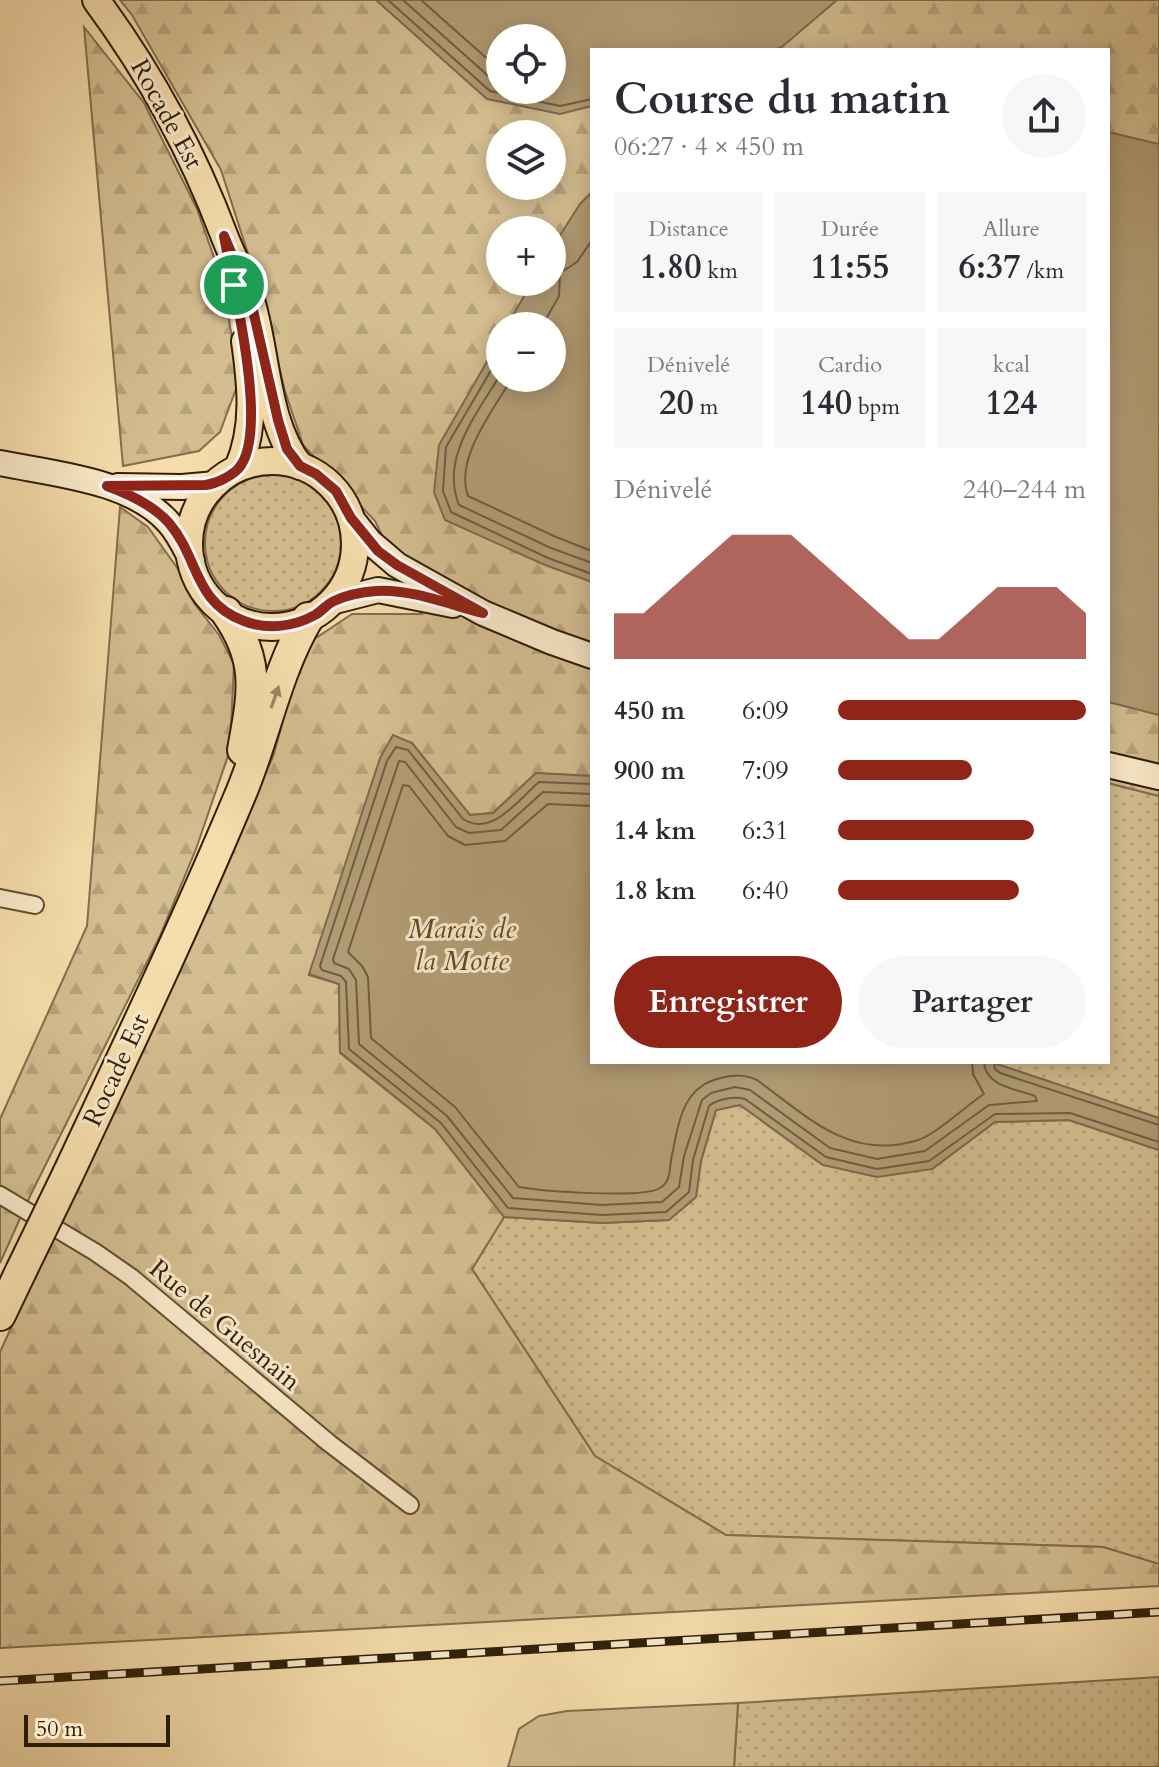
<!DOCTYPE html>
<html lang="fr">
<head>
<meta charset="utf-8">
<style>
  body { margin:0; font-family:Cardo,serif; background:#f7f7f7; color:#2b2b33; height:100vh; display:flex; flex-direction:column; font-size:30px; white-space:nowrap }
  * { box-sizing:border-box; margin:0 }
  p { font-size:26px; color:#7c7c81 }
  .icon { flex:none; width:44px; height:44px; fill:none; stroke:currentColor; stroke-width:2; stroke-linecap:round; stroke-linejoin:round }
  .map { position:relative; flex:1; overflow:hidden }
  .panel { position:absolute; left:590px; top:48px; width:520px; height:1016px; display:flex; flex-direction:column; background:#fff; border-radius:0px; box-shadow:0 4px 20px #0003 }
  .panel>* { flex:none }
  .tools { position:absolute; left:486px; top:24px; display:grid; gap:16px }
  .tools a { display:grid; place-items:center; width:80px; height:80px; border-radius:50%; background:#fff; box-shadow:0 4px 20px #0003; font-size:40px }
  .scale { position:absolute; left:24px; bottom:20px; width:146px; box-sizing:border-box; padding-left:8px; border:4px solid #2f1e0a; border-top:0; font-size:22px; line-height:28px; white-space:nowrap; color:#2f1e0a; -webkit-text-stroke:6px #f9e9c9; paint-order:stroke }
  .pin { position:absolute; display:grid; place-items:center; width:68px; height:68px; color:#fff; margin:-34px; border:4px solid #fff; border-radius:50%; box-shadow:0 2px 8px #0007 }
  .round { display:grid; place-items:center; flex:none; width:84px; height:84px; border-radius:42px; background:#f7f7f7 }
  .overview { display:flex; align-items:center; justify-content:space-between; height:136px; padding:0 24px }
  h1 { font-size:44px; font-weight:800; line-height:60px }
  .stats { display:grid; grid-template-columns:repeat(3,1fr); gap:12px; height:136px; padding:8px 24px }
  .stats div { display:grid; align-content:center; border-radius:0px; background:#f7f7f7; text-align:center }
  .stats b { font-size:34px; font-weight:800 }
  .stats small { font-size:22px; font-weight:400 }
  .stats p { font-size:22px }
  .chart { height:224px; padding:16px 24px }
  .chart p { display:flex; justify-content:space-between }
  .chart svg { width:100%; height:144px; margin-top:8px; fill:#8f2418; opacity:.7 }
  .cta { display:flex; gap:16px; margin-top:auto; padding:16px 24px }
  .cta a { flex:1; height:92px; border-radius:48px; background:#8f2418; color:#fff; font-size:32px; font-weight:800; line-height:92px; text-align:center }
  .cta a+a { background:#f7f7f7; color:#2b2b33 }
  ul { padding:0 24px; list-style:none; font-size:26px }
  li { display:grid; grid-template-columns:128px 96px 1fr; align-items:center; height:60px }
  li i { height:20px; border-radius:10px; background:#8f2418 }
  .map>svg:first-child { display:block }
</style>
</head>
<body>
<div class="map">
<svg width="1159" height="1767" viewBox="0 0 1159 1767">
  <defs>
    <pattern id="grass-dots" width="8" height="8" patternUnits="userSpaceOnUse" patternTransform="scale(2)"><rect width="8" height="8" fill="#d4bd90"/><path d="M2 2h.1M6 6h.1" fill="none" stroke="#b6a27b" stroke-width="1.8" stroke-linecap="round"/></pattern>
    <pattern id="forest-firs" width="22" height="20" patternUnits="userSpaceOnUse" patternTransform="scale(2)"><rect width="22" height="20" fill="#d4bd90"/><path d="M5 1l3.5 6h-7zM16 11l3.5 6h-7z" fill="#b6a27b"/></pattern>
  </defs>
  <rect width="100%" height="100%" fill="#f6ddac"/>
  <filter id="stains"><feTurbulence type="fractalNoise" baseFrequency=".0025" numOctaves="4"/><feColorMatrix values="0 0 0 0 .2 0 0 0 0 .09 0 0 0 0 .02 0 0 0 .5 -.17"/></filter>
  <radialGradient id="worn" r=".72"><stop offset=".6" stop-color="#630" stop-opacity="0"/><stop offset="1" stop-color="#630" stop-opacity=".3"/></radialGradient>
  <g fill="url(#grass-dots)" stroke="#826e4d" stroke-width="2">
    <circle cx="273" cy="543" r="68"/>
    <polygon points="1108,783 1159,796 1159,1118 993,1063 1108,1062"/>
    <polygon points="740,1105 823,1165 932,1169 995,1122 1069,1120 1159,1150 1159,1564 1103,1547 726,1535 595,1456 472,1269 504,1217 602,1223 669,1220 696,1197 701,1161 716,1110"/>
    <polygon points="1159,1677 1159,1767 734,1767 738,1703"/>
  </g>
  <g fill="url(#forest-firs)" stroke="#826e4d" stroke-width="2" fill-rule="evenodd">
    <path d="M120,0H1159V796L1108,783V50H592V776L536,773L493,813L469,815L412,743L309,975L339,984L340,1053L435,1129L504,1217L472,1269L595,1456L726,1535L1103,1547L1159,1564V1586L0,1648V1352L273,757L298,666L310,642L352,614H422L375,521L303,445L285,391L262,297L221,170L132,15ZM500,38H552V90H500ZM500,134H552V186H500ZM500,230H552V282H500ZM500,326H552V378H500Z"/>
    <polygon points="84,27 144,103 197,209 223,283 239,381 220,432 199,451 123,466"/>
    <polygon points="120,507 148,527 183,576 194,603 219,635 234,664 230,750 196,849 160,936 31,1194 0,1263 0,1119 87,926"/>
  </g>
  <polygon fill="#d4bd90" stroke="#826e4d" stroke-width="2" points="738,1703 734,1767 508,1767 519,1729 539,1716 567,1711"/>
  <g fill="#b29c75" stroke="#7e6a4a" stroke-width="2" fill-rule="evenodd">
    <path d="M376,0H837L782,47L774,50H592V106L560,114L487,99ZM500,38H552V90H500Z"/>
    <polygon points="1108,132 1159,144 1159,715 1108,702"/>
    <polygon points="592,192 592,582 545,565 445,520 434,492 439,445 500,339 500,378 552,378 552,326 507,326 532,282 552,282 552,248 580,204"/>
    <polygon points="393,735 412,743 470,815 493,813 536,773 592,776 592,1062 991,1062 1159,1118 1159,1150 1069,1120 995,1122 932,1169 877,1177 823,1165 740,1105 716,1110 701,1161 696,1197 669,1220 602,1223 504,1217 435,1129 340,1052 339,984 309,974 380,758"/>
  </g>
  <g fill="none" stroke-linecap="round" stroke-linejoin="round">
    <g stroke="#705d40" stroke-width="2">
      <polyline points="388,0 490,91 560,106 592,99"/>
      <polyline points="403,0 494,81 500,82"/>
      <polyline points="421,0 500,70"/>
      <polyline points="542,326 559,296 560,273 577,262 592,240"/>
      <polyline points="500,355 446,447 443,491 451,512 548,558 592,574"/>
      <path d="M500,375C477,414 440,458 459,505L551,548L592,563"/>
      <path d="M512,378C494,409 454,459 468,496L556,537L592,551"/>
      <path d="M592,784L539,782C520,798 492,838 463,819L408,750L396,747L387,761L320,966L322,970L341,976L346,982L349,1049L441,1123L508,1208L602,1215L666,1212L689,1192L693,1160L709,1106C717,1099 735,1096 745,1099L826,1157L877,1169L929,1161L995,1114L1070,1113L1159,1142"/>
      <path d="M592,794L543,792L501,830L469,833L456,827L405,762L399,761L333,959L334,963L349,969L356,980L359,1044L447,1116L513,1198L602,1205L662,1202L679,1187L684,1156L702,1100L711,1093L735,1087L750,1090L830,1148L877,1159L925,1151L989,1105L1037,1101L1035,1096C1016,1089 985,1086 984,1062"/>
      <path d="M592,806L548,804L505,841L465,845L448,836L409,786L403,785L348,952L362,966L368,977L371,1038L455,1107L519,1187C542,1191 643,1199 660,1188C672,1181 669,1167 672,1155C679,1121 683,1086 721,1078C734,1075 744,1074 757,1080C807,1116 850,1162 918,1140C935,1135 967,1105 984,1094L973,1074L972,1062"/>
      <polyline points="994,1062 995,1069 1000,1073 1159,1125"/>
    </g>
    <defs>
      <g id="street">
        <polyline points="0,898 35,905"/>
        <polyline points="0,1195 95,1252 131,1277 329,1443 410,1505"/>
      </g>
      <g id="secondary">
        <path d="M0,463C53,474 132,480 169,523C179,534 185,548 192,561"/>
        <polyline points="118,486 182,487 216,484"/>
        <polyline points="351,518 370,542 397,565 483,613 552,642 592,656"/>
        <polyline points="331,602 378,590 453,605"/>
        <polyline points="1108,765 1159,777"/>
      </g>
      <g id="primary">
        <path d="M96,0C150,73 192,150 224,235C232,256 243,276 250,297C267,349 265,423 300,466"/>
        <circle cx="272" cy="544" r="83"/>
        <path d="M238,468C256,427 251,384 245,341"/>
      </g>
      <g id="highway">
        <path d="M226,612C261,661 253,694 243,750"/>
        <path d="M68,1174C127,1048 187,922 241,793C265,736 276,672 308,618"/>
        <polyline points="0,1315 21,1271"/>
      </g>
    </defs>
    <use href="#street" stroke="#614e32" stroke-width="20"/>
    <use href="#secondary" stroke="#2f1e0a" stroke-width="28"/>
    <use href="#primary" stroke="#2f1e0a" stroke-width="30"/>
    <use href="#highway" stroke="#2f1e0a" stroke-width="34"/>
    <use href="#street" stroke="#f9e9c9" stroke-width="16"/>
    <use href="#secondary" stroke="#f9e9c9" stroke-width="24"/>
    <use href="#primary" stroke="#f6ddac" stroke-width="26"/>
    <use href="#highway" stroke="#f6ddac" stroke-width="30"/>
    <defs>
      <polyline id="rail" points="0,1681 1159,1612"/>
    </defs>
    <use href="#rail" stroke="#2f1e0a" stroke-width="9"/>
    <use href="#rail" stroke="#f9e9c9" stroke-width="6" stroke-dasharray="18" stroke-linecap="butt"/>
    <defs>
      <polyline id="highway-bridge" points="21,1271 68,1174"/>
    </defs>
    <use href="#highway-bridge" stroke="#2f1e0a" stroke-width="34" stroke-linecap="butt"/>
    <use href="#highway-bridge" stroke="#f6ddac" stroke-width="30"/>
  </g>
  <defs><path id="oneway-solid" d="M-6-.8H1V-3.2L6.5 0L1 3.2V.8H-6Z" transform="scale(2)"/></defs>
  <use fill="#9c8763" href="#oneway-solid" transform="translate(275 697) rotate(-71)"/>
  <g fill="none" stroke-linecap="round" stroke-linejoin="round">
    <defs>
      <path id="route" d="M224,236L250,297L278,420L287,449L294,458L300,466L316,474L336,491L351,518L378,551L397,565L483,613C451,605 408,588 376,591C362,592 347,595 334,601C327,604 322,611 315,615C293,627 267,630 244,621C194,603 199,558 169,523C153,505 129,494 107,486L205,485C215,484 230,477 238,469C271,434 232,281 224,236Z"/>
    </defs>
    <use href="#route" stroke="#fff" stroke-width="16"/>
    <use href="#route" stroke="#8f2418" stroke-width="10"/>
  </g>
  <g text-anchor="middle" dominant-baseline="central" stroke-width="6" stroke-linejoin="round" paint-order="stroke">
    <g font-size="26" fill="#2f1e0a" stroke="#f9e9c9">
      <text transform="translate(167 114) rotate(61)">Rocade Est</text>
      <text transform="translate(116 1070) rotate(-65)">Rocade Est</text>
      <text transform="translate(225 1325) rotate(40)">Rue de Guesnain</text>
    </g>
    <g font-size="28" font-style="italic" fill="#5d4a2f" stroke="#f9e9c9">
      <text x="462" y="929">Marais de<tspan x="462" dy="32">la Motte</tspan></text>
    </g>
  </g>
  <rect width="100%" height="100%" filter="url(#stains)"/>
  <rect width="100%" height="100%" fill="url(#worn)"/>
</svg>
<div class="tools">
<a><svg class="icon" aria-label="locate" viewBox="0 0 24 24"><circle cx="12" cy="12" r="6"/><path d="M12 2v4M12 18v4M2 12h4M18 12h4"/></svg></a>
<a><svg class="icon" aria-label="layers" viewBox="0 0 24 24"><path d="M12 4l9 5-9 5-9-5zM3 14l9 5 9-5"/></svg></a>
<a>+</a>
<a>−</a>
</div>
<div class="scale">50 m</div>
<div class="pin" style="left:234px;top:285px;background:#1e9e55"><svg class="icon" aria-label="arrive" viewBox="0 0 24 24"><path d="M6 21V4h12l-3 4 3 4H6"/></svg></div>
<section class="panel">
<div class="overview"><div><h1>Course du matin</h1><p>06:27 · 4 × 450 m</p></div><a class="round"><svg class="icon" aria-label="share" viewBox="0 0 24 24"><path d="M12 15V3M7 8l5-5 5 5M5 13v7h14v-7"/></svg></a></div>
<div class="stats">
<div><p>Distance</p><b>1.80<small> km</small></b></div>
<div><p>Durée</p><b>11:55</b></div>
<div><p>Allure</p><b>6:37<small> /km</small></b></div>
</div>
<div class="stats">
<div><p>Dénivelé</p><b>20<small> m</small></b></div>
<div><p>Cardio</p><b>140<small> bpm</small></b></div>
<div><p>kcal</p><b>124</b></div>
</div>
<div class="chart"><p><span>Dénivelé</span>240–244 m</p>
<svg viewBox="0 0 160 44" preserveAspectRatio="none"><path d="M0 44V30L10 30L20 22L30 14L40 6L50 6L60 6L70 14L80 22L90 30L100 38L110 38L120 30L130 22L140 22L150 22L160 30V44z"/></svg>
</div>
<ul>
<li><b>450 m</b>6:09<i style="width:100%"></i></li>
<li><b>900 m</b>7:09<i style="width:54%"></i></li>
<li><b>1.4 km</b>6:31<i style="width:79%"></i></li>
<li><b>1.8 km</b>6:40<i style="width:73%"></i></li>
</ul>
<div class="cta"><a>Enregistrer</a><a>Partager</a></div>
</section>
</div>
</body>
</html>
